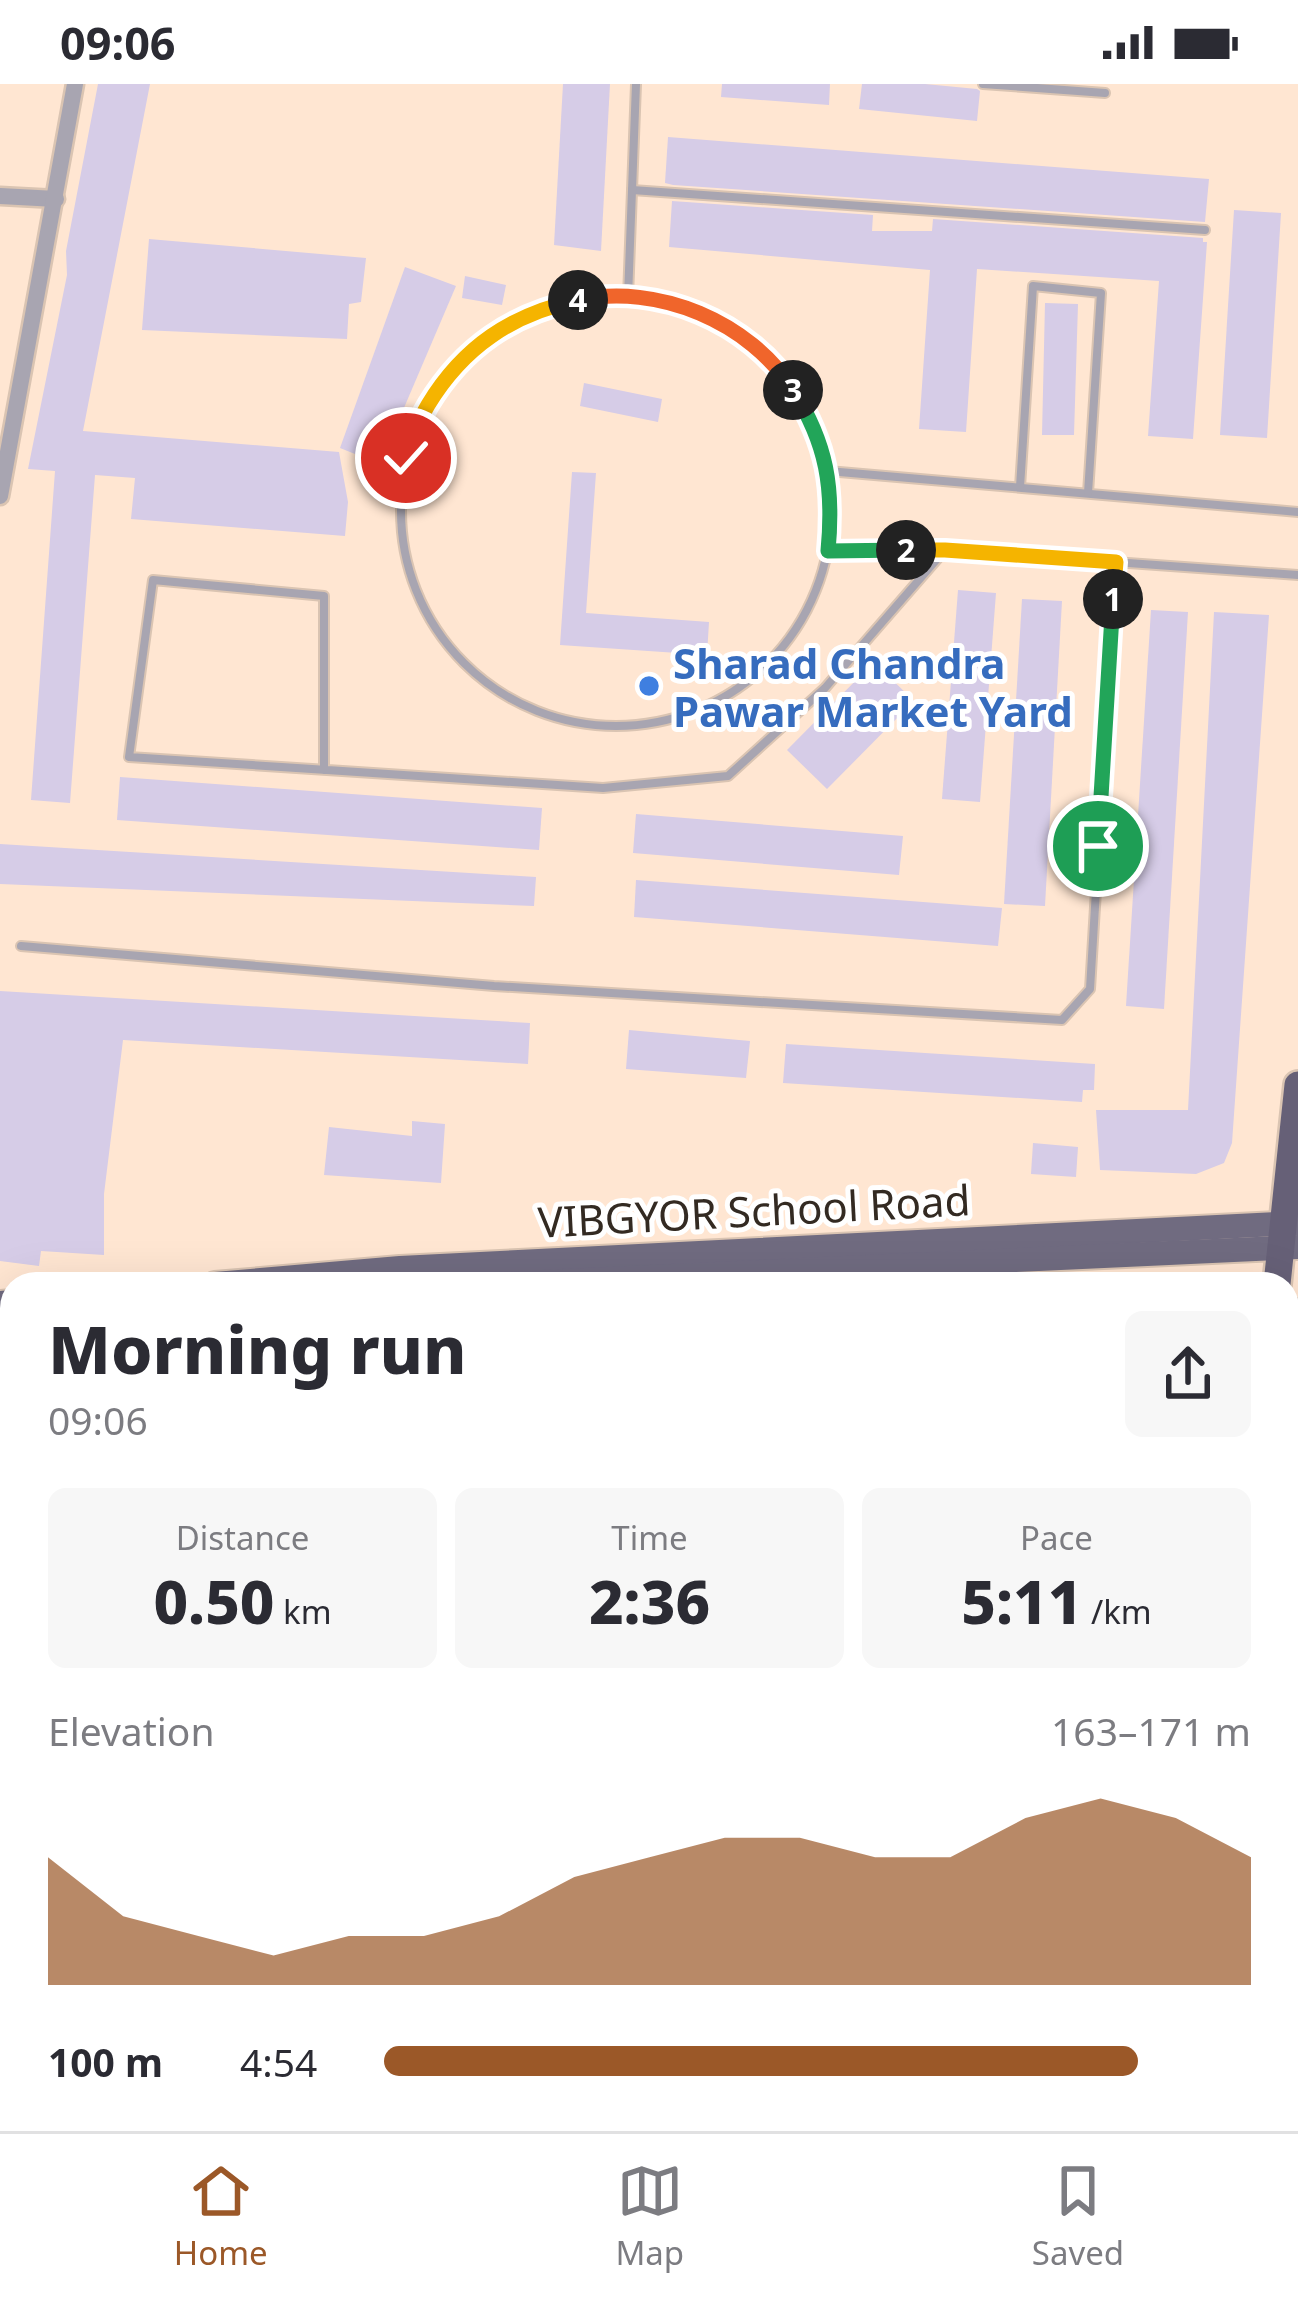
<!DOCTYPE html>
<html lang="en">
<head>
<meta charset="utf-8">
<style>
  body { margin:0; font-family:"Noto Sans",sans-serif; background:#f7f7f7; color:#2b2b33; height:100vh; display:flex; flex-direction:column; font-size:45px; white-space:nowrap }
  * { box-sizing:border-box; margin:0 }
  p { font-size:39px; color:#7c7c81 }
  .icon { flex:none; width:66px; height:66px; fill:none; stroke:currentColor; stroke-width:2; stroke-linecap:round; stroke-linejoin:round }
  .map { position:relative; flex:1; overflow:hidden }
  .sheet { position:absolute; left:0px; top:1188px; width:1299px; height:861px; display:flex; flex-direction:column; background:#fff; border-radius:36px 36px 0 0; box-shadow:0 12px 48px #0002 }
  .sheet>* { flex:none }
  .pin { position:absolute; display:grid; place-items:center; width:102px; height:102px; color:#fff; margin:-51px; border:6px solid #fff; border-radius:50%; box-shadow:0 3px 12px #0007 }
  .km { position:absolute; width:60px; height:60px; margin:-30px; border-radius:50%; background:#222; color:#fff; font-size:33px; line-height:60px; text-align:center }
  .round { display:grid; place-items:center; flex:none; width:126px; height:126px; border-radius:18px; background:#f7f7f7 }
  .overview { display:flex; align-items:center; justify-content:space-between; height:204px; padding:0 48px }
  h1 { font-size:66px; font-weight:800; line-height:90px }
  .figures { display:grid; grid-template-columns:repeat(3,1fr); gap:18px; height:204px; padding:12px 48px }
  .figures div { display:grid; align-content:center; border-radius:18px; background:#f7f7f7; text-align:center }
  .figures b { font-size:60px; font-weight:800 }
  .figures small { font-size:33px; font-weight:400 }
  .figures p { font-size:33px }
  .chart { height:336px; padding:24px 48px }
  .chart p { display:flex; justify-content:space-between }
  .chart svg { width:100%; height:216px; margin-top:12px; fill:#9b5828; opacity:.7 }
  ul { padding:0 48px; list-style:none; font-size:39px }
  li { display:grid; grid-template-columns:192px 144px 1fr; align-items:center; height:90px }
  li i { height:30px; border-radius:15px; background:#9b5828 }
  .status { display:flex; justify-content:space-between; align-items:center; height:84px; padding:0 60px; background:#fff; direction:ltr }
  .status svg { height:33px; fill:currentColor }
  .tab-bar { display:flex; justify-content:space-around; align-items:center; height:168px; border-top:3px solid #e1e1e2; background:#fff; font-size:33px; color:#7c7c81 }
  .tab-bar a { display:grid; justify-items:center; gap:6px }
  .tab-bar .on { color:#9b5828 }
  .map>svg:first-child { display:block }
</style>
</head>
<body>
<div class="status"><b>09:06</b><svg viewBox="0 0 49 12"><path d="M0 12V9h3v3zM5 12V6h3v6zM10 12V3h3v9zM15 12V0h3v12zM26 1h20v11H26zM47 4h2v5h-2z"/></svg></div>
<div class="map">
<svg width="1298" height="2047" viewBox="0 0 1298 2047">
  <rect width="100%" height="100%" fill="#ffe6d2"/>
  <g fill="#d6cce7">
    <polygon points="98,0 150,0 83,347 339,368 348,418 345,452 131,435 135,394 95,391 70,719 31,716 55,387 28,385 67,191 66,167"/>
    <polygon points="563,0 610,0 601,167 554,161"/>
    <polygon points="722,0 830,0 829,21 721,13"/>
    <polygon points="862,0 925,0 977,5 980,7 977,37 859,25"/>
    <polygon points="668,53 1209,95 1205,138 673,101 665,99"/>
    <polygon points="672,117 873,131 872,147 932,147 933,135 1203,154 1203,158 1207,158 1193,355 1148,352 1159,197 977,185 966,348 919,345 930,186 669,163"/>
    <polygon points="1234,126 1281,129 1267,354 1220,351"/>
    <polygon points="149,155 366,174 361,218 349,220 347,255 142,246"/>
    <polygon points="405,183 456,202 380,380 340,364"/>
    <polygon points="465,192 506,201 502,221 462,214"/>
    <polygon points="1045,219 1078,220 1074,351 1042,351"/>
    <polygon points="584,299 662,315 658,338 580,322"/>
    <polygon points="572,388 596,389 586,529 709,538 707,571 560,561"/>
    <polygon points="958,506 996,509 980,718 942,715"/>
    <polygon points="1022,515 1062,517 1045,822 1004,820"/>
    <polygon points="1151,526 1188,528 1164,925 1126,922"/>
    <polygon points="1214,528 1269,531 1232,1059 1224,1079 1196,1090 1100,1086 1096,1026 1188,1026"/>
    <polygon points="874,578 914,617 827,705 787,666"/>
    <polygon points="120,693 542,724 539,766 117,736"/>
    <polygon points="636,730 903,752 899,791 633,769"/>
    <polygon points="0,760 536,793 534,822 0,800"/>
    <polygon points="636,796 1002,824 998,862 634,833"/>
    <polygon points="0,907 530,939 528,980 123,956 104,1110 104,1171 41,1167 39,1182 0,1177"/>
    <polygon points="629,946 750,957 746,994 626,985"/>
    <polygon points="786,960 1095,980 1094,1006 1083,1006 1082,1018 783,999"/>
    <polygon points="412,1037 445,1040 441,1099 324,1091 329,1043 412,1052"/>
    <polygon points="1033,1059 1078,1063 1076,1093 1031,1090"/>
  </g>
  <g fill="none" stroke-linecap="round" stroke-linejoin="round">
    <defs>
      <g id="service">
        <polyline points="983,0 1105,9"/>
        <polyline points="632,106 1205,146"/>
        <circle cx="616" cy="427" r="215"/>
        <polyline points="628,213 636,0"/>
        <polyline points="828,387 1298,428"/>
        <polyline points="1020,403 1033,202 1101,209 1088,409"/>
        <polyline points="828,467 945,466 1298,491"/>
        <polyline points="324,686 324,512 153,496 129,673 603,704 728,692 825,604 945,466"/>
        <polyline points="21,862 494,902 1062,936 1090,905 1116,478"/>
      </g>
      <g id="minor">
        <polyline points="0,112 56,115"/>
        <polyline points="0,412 75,0"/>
        <polyline points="0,2008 12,2010"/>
        <polyline points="89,2047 89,2037"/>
      </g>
      <g id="primary">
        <polyline points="215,1200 400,1184 1298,1139"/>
        <polyline points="499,1200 1298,1163"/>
        <polyline points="0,1219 12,1218"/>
        <polyline points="0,1244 12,1243"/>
      </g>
      <g id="trunk">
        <polyline points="1277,1200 1298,1001"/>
        <polyline points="1287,1310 1298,1229"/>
        <polyline points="1160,2047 1161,2037"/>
        <polyline points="1182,2047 1184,2037"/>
      </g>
    </defs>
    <use href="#service" stroke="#dac4b2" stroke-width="12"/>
    <use href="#minor" stroke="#dac4b2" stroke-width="21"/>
    <use href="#primary" stroke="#dac4b2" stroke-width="28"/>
    <use href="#trunk" stroke="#dac4b2" stroke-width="32"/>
    <use href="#service" stroke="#a8a5b1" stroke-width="8"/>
    <use href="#minor" stroke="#a8a5b1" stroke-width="16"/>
    <use href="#primary" stroke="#706b80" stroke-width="24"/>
    <use href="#trunk" stroke="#666077" stroke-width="27"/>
  </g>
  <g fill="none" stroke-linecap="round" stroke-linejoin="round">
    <defs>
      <polyline id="split-1" points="1098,762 1113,515"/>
      <polyline id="split-2" points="906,466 945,466 1116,478 1113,515"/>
      <path id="split-3" d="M793,306C827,360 834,404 828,467L906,466"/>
      <path id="split-4" d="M578,216C658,199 750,238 793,306"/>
      <path id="split-5" d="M406,374C413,357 418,337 428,321C463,263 512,230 578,216"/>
    </defs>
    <use href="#split-1" stroke="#fff" stroke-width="24"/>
    <use href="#split-2" stroke="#fff" stroke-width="24"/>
    <use href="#split-3" stroke="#fff" stroke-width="24"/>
    <use href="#split-4" stroke="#fff" stroke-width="24"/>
    <use href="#split-5" stroke="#fff" stroke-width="24"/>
    <use href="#split-1" stroke="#22a559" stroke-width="15"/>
    <use href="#split-2" stroke="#f5b400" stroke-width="15"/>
    <use href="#split-3" stroke="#22a559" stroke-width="15"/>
    <use href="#split-4" stroke="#f0652b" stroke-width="15"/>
    <use href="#split-5" stroke="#f5b400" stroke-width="15"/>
  </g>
  <circle fill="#3f7fe0" stroke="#fff" stroke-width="4.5" cx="649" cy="602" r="12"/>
  <g text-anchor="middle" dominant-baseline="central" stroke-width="10" stroke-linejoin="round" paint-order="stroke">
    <g font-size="42" font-weight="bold" fill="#366cbe" stroke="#fff" text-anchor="start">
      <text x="673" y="578">Sharad Chandra<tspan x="673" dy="48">Pawar Market Yard</tspan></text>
    </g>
    <g font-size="42" fill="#332a22" stroke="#fff">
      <text transform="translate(754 1126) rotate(-3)">VIBGYOR School Road</text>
    </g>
  </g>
</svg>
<div class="pin" style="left:1098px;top:762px;background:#1e9e55"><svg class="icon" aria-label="arrive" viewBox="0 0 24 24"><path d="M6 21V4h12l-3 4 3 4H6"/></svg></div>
<div class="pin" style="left:406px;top:374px;background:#d93025"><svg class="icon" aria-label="check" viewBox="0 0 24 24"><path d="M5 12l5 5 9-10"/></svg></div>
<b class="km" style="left:1113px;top:515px">1</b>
<b class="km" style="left:906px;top:466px">2</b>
<b class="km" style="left:793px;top:306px">3</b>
<b class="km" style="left:578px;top:216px">4</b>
<section class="sheet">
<div class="overview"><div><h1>Morning run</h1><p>09:06</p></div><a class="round"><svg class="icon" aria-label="share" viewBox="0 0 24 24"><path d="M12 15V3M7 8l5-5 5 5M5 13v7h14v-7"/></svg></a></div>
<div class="figures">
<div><p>Distance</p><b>0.50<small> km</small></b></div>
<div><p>Time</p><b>2:36</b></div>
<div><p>Pace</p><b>5:11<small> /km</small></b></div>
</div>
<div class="chart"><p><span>Elevation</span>163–171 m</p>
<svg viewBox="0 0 160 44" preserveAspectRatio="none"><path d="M0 44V18L10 30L20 34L30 38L40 34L50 34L60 30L70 22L80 18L90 14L100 14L110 18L120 18L130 10L140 6L150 10L160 18V44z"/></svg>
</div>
<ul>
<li><b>100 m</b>4:54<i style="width:87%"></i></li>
</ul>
</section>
</div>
<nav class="tab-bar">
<a class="on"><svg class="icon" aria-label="home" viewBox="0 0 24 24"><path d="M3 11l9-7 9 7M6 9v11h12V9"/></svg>Home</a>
<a><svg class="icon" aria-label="map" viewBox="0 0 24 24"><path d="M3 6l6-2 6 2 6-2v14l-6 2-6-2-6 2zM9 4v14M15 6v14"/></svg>Map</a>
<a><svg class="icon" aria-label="saved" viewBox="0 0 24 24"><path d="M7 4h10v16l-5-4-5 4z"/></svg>Saved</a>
</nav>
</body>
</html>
